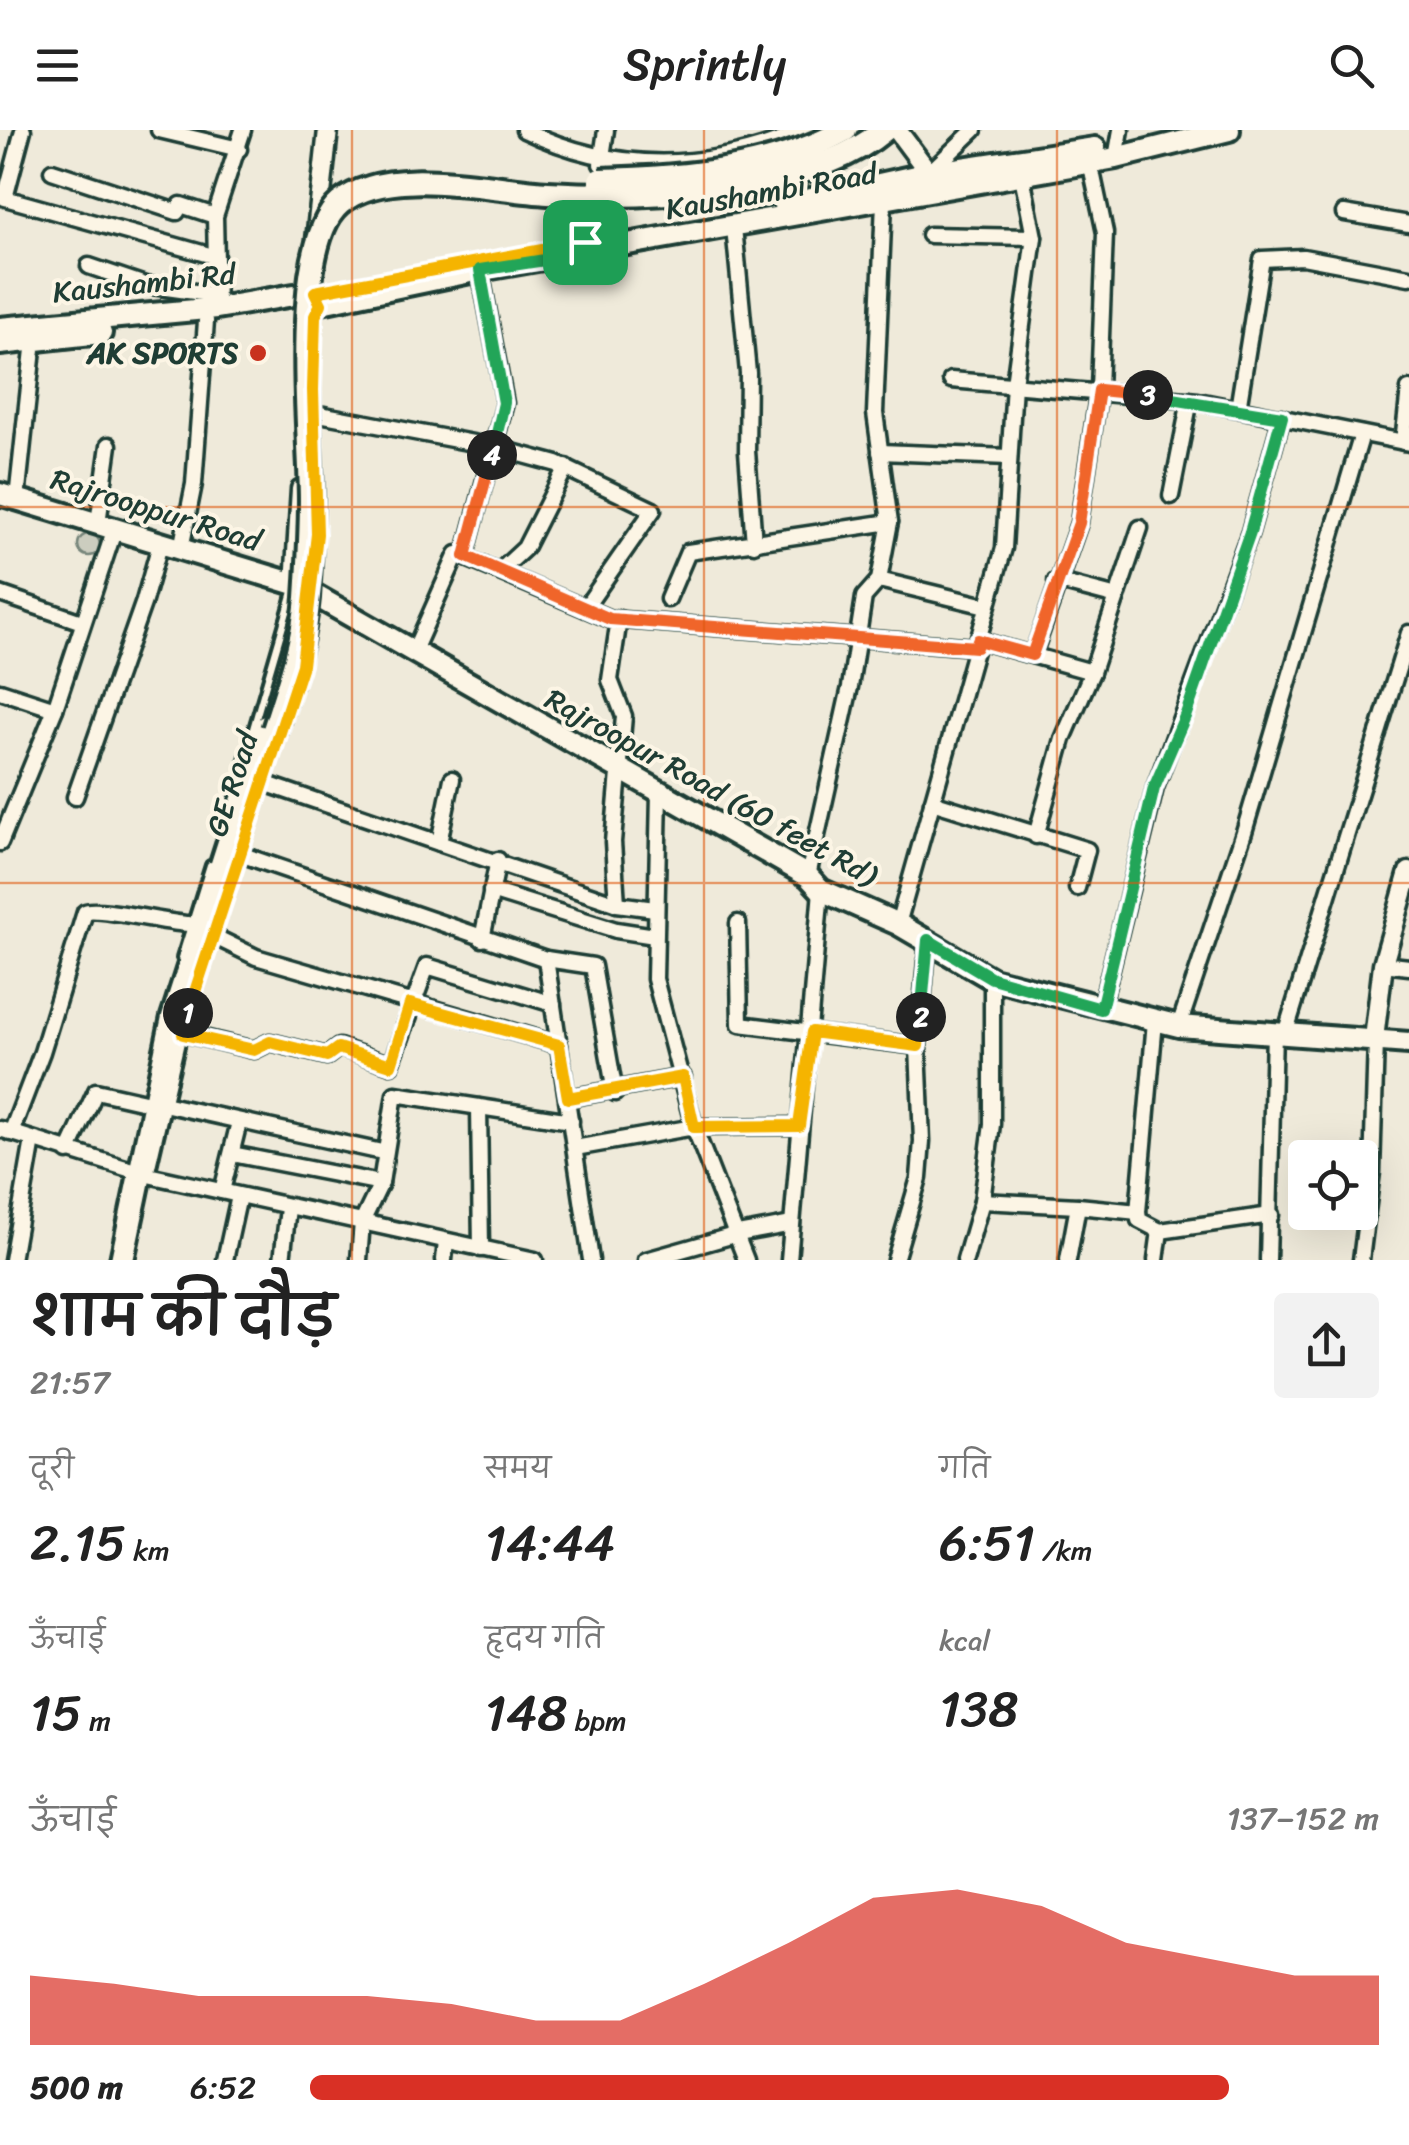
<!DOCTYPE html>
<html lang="hi">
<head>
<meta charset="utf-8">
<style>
  body { margin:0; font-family:Sriracha,"Playpen Sans Deva",sans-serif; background:#f2f2f2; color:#222; height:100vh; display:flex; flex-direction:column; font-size:38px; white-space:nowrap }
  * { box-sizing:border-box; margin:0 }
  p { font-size:32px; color:#767676 }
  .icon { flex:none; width:55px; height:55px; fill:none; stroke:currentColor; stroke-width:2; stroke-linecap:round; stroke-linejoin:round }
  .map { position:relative; height:1130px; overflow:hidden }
  .sheet { display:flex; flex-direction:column; background:#fff; flex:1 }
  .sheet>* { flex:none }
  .tools { position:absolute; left:1288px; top:1010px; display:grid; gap:20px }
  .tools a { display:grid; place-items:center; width:90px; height:90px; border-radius:10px; background:#fff; box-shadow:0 10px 40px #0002; font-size:50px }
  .pin { position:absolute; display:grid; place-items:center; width:85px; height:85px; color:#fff; margin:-42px; border-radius:20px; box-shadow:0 5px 15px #0006 }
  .km { position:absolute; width:50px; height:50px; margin:-25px; border-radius:50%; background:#222; color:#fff; font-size:28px; line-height:50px; text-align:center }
  .round { display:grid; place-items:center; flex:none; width:105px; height:105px; border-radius:10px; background:#f2f2f2 }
  .summary { display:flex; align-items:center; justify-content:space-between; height:170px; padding:0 30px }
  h1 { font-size:55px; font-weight:600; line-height:75px }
  .figures { display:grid; grid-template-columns:repeat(3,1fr); gap:15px; height:170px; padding:10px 30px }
  .figures div { display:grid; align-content:center }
  .figures b { font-size:50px; font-weight:600 }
  .figures small { font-size:28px; font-weight:400 }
  .figures p { font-size:28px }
  .chart { height:280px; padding:20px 30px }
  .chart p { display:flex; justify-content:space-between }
  .chart svg { width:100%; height:180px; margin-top:10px; fill:#d93025; opacity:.7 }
  ul { padding:0 30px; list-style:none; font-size:32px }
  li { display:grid; grid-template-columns:160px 120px 1fr; align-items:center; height:75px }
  li i { height:25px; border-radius:12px; background:#d93025 }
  header { display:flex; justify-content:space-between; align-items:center; height:130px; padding:0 30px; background:#fff; font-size:45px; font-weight:600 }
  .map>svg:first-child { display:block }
</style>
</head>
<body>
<header><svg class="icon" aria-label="menu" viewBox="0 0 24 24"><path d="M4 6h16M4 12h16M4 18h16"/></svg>Sprintly<svg class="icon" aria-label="search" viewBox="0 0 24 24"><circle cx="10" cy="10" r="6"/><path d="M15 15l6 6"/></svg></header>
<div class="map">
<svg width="1409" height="1130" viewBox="0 0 1409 1130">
  <defs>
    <pattern id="forest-crowns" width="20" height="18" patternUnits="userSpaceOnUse" patternTransform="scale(2.5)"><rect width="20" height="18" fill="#cccdbf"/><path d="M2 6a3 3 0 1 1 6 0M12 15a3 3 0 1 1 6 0" fill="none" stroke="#afb1a5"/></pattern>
  </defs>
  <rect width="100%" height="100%" fill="#efeada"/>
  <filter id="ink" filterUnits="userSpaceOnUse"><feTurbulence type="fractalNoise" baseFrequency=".01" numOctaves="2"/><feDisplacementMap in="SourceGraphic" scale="20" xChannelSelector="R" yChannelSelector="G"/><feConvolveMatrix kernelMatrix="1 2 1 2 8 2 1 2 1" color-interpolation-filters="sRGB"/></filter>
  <g filter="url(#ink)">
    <circle fill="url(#forest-crowns)" stroke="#76857a" stroke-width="2.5" cx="89" cy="415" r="11"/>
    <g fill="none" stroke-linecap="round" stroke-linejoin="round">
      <defs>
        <g id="service">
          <polyline points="243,633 294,458"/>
          <polyline points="181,828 210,735"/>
          <polyline points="151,1041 191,869 280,603"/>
        </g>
        <g id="minor">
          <polyline points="23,0 5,68 213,126"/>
          <polyline points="159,0 239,19"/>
          <path d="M524,0C617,45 713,41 807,0"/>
          <polyline points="1116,28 1121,0"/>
          <polyline points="601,34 606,0"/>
          <polyline points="52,41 177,82 181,75 215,86"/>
          <polyline points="930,42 974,0"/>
          <polyline points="1344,83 1409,94"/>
          <polyline points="734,97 748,243 747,321 754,414"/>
          <polyline points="929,105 1034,107"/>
          <polyline points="584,124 595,60"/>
          <polyline points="89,136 145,155 216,165"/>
          <polyline points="217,178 215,86 243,0"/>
          <polyline points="951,250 1198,271 1409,313"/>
          <polyline points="1238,279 1262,129 1303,127 1409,147"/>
          <polyline points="314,283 494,317 557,334 653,380 585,478"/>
          <polyline points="1403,312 1409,259"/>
          <polyline points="880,322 1009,327"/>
          <polyline points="1171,366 1190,270"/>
          <polyline points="17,369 34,210"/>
          <polyline points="98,393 109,315"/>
          <polyline points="181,419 194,354 206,191"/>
          <polyline points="465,426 505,273 480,140"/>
          <polyline points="500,441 525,418 566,337"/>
          <polyline points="879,450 986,476"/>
          <polyline points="1056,451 1117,467"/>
          <polyline points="0,464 82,492"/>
          <polyline points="668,469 688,422 890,392"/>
          <polyline points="978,510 1092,542 1140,398"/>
          <polyline points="413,523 457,424 610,489 976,517"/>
          <polyline points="1033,525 1079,393 1099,259 1105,103 1090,32"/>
          <polyline points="0,561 55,579"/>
          <polyline points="264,653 617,774 655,779"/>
          <polyline points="659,663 655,849 694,997 746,1130"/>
          <polyline points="75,667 144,471 161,411"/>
          <polyline points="932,672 1087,720 1077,758"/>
          <polyline points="1036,706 1063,609 1092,542"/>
          <polyline points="0,713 55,579 115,398"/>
          <polyline points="439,713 452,649"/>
          <polyline points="240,724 546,829 593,836 615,963"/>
          <polyline points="808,746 850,557 864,467 879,450 890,392 875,283 884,72"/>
          <polyline points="491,761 616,800 655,806"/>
          <polyline points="617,774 613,712 624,586 610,550 619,489"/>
          <polyline points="738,793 740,894 918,916"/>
          <polyline points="898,794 1004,418 1014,254 1034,107 1022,46"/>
          <polyline points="213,806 256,827 559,915"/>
          <polyline points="482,809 498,730"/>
          <polyline points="546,829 591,1130"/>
          <polyline points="1383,834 1409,837"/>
          <polyline points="1101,879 1155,658 1250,402 1282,287"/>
          <polyline points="1155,891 1138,1082 1139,1090 1160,1101 1156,1130"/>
          <polyline points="1179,896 1244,702 1362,304"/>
          <polyline points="183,903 254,920 270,912 327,926 339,917 391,935 427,836 553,874"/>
          <polyline points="1285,904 1409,503"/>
          <polyline points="568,968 683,947"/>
          <polyline points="168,975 382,1022"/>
          <polyline points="479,977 481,1119"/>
          <polyline points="0,999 148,1045 535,1130"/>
          <path d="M11,1003L42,922L85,782C95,776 167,793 188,794"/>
          <polyline points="575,1018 694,997 799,996"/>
          <polyline points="68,1022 96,961 145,972"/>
          <polyline points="232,1024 381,1053"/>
          <polyline points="222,1061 239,992"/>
          <polyline points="982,1071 1078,1076"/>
          <polyline points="1160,1101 1271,1085"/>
          <polyline points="12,1130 33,1010"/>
          <polyline points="225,1130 239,1066"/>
          <polyline points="282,1130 288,1078"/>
          <polyline points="359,1130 362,1092 381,1053 395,964 571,991"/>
          <polyline points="444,1130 446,1111"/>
          <polyline points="646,1130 738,1104 792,1094"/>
          <polyline points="789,1130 821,760"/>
          <polyline points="895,1130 919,1048 922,1011 918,916 928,810"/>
          <polyline points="965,1130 982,1071 992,994 992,849"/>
          <polyline points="1068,1130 1078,1076 1138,1082"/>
          <polyline points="1268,1130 1274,902"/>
          <polyline points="1361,1130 1372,1042 1376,910"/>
        </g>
        <g id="tertiary">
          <polyline points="897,0 929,43 931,53"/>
          <polyline points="316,110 328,0"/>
          <polyline points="295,454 301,359"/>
          <polyline points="1374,909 1383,834 1409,742"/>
        </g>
        <g id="secondary">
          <polyline points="784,75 929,43 1095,18"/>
          <polyline points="321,173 480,140 1116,28 1229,0"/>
          <polyline points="0,198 217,178 294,165"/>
          <polyline points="0,214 101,203"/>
          <polyline points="0,364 295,454 808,746 821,760 898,794 992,849 1179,896 1409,913"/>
        </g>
        <polyline id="primary" points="122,1130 173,887 266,597"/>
      </defs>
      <use href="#service" stroke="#1f3d34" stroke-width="14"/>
      <use href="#minor" stroke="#1f3d34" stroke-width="21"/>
      <use href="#tertiary" stroke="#1f3d34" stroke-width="25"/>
      <use href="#secondary" stroke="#1f3d34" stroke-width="28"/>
      <use href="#primary" stroke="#1f3d34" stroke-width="30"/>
      <use href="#service" stroke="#fcf5e5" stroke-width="6"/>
      <use href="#minor" stroke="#fcf5e5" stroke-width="14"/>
      <use href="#tertiary" stroke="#fcf5e5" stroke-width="18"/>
      <use href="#secondary" stroke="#fcf5e5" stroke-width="20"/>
      <use href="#primary" stroke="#fcf5e5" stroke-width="22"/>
      <defs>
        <g id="primary-bridge">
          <path d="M600,50C684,48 771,41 845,0"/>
          <path d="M274,600C288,557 303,514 307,468C309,436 311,402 311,370C311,306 289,116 340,73C388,33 491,60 548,63C642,69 810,63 884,0"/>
        </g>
      </defs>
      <use href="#primary-bridge" stroke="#1f3d34" stroke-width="30" stroke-linecap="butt"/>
      <use href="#primary-bridge" stroke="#fcf5e5" stroke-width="22"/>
    </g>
  </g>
  <g fill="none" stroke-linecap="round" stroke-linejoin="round" filter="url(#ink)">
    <defs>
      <polyline id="split-1" points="188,883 302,535 317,404 313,260 315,186 321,174 315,162 585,112"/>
      <polyline id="split-2" points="188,883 183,904 254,920 270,912 327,926 338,918 391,935 410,874 559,915 568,968 683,947 694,997 799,996 812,902 918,916 921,887"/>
      <polyline id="split-3" points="921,887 928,810 992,848 1101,879 1154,658 1186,584 1250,402 1282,287 1148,265"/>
      <polyline id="split-4" points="492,325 465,426 610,489 976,517 978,510 1032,525 1079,393 1099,260 1148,265"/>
      <polyline id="split-5" points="492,325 504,273 480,140 584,124 585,112"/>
    </defs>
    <use href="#split-1" stroke="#fff" stroke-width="20"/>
    <use href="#split-2" stroke="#fff" stroke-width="20"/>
    <use href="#split-3" stroke="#fff" stroke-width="20"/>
    <use href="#split-4" stroke="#fff" stroke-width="20"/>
    <use href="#split-5" stroke="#fff" stroke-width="20"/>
    <use href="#split-1" stroke="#f5b400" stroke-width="12"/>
    <use href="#split-2" stroke="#f5b400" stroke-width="12"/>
    <use href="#split-3" stroke="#22a559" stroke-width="12"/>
    <use href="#split-4" stroke="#f0652b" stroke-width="12"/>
    <use href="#split-5" stroke="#22a559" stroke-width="12"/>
  </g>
  <path fill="none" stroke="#de580e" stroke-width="2.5" stroke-opacity="0.55" d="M352,0V1130M704,0V1130M1057,0V1130M0,377H1409M0,753H1409"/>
  <circle fill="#c8321e" stroke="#fcf5e5" stroke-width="4" cx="258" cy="223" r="10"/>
  <g text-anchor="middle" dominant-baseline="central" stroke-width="8" stroke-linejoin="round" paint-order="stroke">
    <g font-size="30" fill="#1f3d34" stroke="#fcf5e5">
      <text transform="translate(771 61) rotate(-10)">Kaushambi Road</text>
      <text transform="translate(144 153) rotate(-6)">Kaushambi Rd</text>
      <text transform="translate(156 380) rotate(17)">Rajrooppur Road</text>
      <text transform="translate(232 654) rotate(-72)">GE Road</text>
      <text transform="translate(711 657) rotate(29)">Rajroopur Road (60 feet Rd)</text>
    </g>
    <g font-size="30" font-weight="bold" fill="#1f3d34" stroke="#fcf5e5" text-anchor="end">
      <text x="238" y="223">AK SPORTS</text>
    </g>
  </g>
</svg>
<div class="tools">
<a><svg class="icon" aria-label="locate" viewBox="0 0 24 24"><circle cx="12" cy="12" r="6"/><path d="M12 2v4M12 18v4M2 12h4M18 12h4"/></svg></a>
</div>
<div class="pin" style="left:585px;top:112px;background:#1e9e55"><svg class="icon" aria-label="arrive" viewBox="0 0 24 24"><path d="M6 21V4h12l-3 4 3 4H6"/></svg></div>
<b class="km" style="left:188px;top:883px">1</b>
<b class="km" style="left:921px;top:887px">2</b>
<b class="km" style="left:1148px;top:265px">3</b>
<b class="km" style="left:492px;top:325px">4</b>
</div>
<section class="sheet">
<div class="summary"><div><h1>शाम की दौड़</h1><p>21:57</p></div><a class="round"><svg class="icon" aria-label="share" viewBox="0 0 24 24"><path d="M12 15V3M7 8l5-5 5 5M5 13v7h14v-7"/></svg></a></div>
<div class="figures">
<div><p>दूरी</p><b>2.15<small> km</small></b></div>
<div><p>समय</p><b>14:44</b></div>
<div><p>गति</p><b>6:51<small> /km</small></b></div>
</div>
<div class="figures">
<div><p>ऊँचाई</p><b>15<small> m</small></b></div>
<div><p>हृदय गति</p><b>148<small> bpm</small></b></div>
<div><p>kcal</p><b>138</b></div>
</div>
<div class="chart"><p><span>ऊँचाई</span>137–152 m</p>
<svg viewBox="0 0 160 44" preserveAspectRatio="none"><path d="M0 44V27L10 29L20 32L30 32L40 32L50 34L60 38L70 38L80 29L90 19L100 8L110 6L120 10L130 19L140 23L150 27L160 27V44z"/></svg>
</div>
<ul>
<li><b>500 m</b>6:52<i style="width:86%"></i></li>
</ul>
</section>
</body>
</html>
